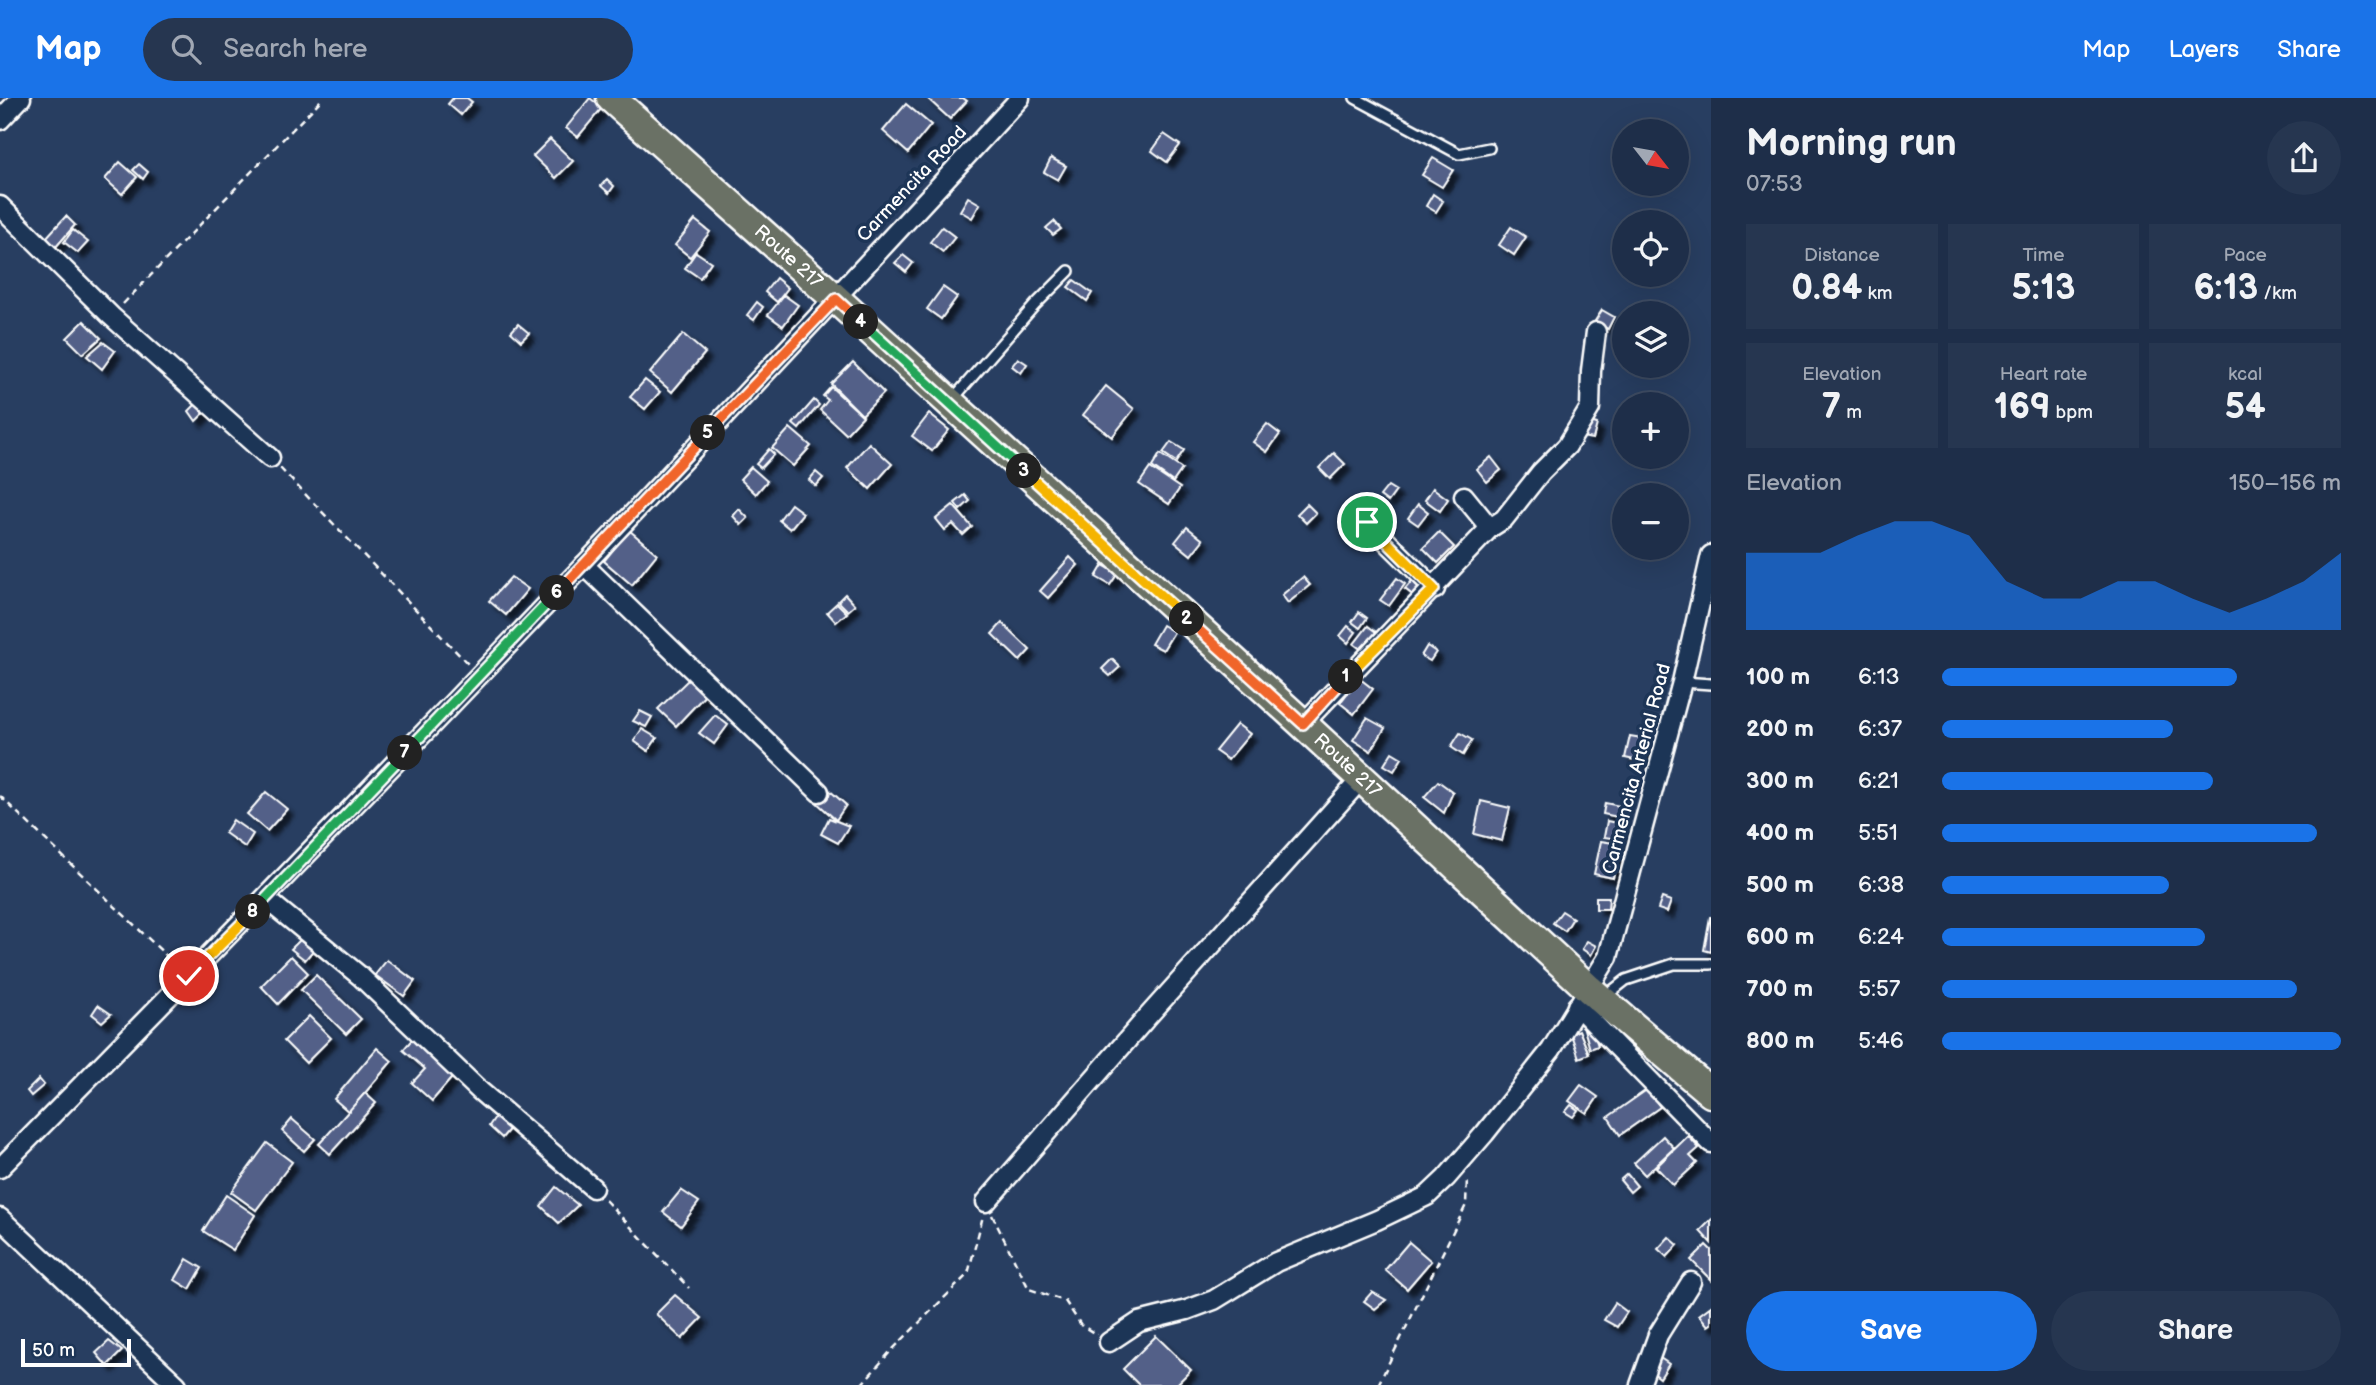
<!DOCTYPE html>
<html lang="en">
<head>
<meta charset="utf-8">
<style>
  body { margin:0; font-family:"Balsamiq Sans",sans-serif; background:#263650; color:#f1f3f6; height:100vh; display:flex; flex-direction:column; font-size:26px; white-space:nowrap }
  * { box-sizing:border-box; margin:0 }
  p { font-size:23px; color:#a1a8b4 }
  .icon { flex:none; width:38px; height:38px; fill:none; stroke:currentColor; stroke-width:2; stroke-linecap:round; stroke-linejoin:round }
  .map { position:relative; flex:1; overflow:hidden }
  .drawer { display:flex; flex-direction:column; background:#1e2e49; width:665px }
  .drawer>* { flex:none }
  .needle { width:46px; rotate:121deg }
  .controls { position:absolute; left:1612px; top:21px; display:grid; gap:14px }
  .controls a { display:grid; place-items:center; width:77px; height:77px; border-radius:50%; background:#1e2e49; box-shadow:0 7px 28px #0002,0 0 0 2px #3c4a61; font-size:35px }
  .scale { position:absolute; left:21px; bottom:18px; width:110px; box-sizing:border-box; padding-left:7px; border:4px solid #fff; border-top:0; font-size:19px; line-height:24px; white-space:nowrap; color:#fff; -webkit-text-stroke:5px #1d3557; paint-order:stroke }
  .pin { position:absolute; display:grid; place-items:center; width:60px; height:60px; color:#fff; margin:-30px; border:4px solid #fff; border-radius:50%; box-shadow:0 2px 7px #0007 }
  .km { position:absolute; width:35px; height:35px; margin:-18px; border-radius:50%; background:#222; color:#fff; font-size:19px; line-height:35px; text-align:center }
  .round { display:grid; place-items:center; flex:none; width:74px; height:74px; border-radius:37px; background:#263650 }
  .summary { display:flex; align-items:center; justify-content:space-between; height:119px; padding:0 35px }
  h1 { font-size:38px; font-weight:600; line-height:52px }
  .figures { display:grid; grid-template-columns:repeat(3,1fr); gap:10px; height:119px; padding:7px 35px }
  .figures div { display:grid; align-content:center; border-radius:0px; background:#263650; text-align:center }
  .figures b { font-size:35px; font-weight:600 }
  .figures small { font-size:19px; font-weight:400 }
  .figures p { font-size:19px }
  .chart { height:196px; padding:14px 35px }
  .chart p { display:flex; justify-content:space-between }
  .chart svg { width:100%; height:126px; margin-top:7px; fill:#1a73e8; opacity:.7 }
  .button { display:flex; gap:14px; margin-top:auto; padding:14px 35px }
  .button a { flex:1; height:80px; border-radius:42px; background:#1a73e8; color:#fff; font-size:28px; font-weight:600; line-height:80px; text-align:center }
  .button a+a { background:#263650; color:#f1f3f6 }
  ul { padding:0 35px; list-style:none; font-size:23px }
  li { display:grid; grid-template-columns:112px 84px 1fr; align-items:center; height:52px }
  li i { height:18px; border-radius:9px; background:#1a73e8 }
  header { display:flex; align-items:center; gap:42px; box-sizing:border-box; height:98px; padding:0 35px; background:#1a73e8; color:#fff }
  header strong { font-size:33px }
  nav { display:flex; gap:38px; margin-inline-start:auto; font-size:24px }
  .search { width:490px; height:63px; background:#263650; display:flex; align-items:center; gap:18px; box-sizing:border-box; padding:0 24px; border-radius:38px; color:#a1a8b4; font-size:26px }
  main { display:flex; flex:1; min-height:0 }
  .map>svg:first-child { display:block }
</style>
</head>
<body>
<header>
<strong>Map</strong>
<div class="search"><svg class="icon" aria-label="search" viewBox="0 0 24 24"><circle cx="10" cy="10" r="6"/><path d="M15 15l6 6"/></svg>Search here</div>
<nav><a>Map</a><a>Layers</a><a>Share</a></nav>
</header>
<main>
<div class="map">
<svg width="1711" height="1287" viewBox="0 0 1711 1287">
  <defs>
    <filter id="shadow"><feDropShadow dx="6" dy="6" stdDeviation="2" flood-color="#0009"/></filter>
  </defs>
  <rect width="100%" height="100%" fill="#283e61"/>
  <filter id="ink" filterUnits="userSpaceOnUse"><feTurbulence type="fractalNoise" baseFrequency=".0143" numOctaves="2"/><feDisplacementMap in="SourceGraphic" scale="14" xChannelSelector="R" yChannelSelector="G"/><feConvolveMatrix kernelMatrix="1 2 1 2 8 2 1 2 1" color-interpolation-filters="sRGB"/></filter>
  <g filter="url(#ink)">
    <g fill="#526188" stroke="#fff" stroke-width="2" filter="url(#shadow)">
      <polygon points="453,0 467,0 472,4 461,17 448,6"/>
      <polygon points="590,0 602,10 578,39 566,30"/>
      <polygon points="927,0 963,0 967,3 950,21"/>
      <polygon points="906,6 931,27 908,55 883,33"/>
      <polygon points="1164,36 1180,47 1167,64 1152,53"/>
      <polygon points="550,41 573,63 556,80 533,58"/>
      <polygon points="1051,60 1066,68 1058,82 1044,74"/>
      <polygon points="1433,60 1453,72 1442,89 1422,77"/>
      <polygon points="120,64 137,79 122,96 105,81"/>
      <polygon points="139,66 148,74 143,81 133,72"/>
      <polygon points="607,81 614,88 609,95 601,88"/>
      <polygon points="1433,96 1443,103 1436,114 1426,108"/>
      <polygon points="968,99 980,106 972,120 960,113"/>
      <polygon points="66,118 75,127 55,150 45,141"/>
      <polygon points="695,122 710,134 690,159 675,147"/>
      <polygon points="1054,123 1061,131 1053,137 1046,130"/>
      <polygon points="942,129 955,139 943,154 930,144"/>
      <polygon points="1511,129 1526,139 1514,157 1499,147"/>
      <polygon points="73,132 88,144 78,155 64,144"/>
      <polygon points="696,154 711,164 700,180 685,170"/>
      <polygon points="903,157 913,165 906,174 895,165"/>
      <polygon points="776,180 788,190 777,204 765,194"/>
      <polygon points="1074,182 1092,195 1087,203 1068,189"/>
      <polygon points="943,189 957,199 941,221 927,211"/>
      <polygon points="784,197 798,207 783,228 768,217"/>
      <polygon points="757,204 763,209 754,222 747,217"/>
      <polygon points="1602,212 1614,219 1608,231 1595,223"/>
      <polygon points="84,223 101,240 83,256 67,240"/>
      <polygon points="518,226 529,235 521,243 511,234"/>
      <polygon points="683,236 705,255 672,294 650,275"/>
      <polygon points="103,244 115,253 102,271 87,258"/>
      <polygon points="1018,260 1027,266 1021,275 1012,268"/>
      <polygon points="853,264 884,295 862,317 831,286"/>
      <polygon points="645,282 660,294 645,311 630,299"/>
      <polygon points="1106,288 1134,311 1112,339 1083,317"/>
      <polygon points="831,289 863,318 846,336 820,312 828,302 823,298"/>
      <polygon points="814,302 819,307 799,331 793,326"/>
      <polygon points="198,304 206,313 196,323 189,313"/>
      <polygon points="929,316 949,332 932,353 912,338"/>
      <polygon points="1587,323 1597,326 1593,341 1582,339"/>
      <polygon points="1267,326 1280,336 1267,354 1253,344"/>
      <polygon points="790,330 811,348 793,368 772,350"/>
      <polygon points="1171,344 1184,352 1176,364 1163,355"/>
      <polygon points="869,345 892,366 870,391 847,370"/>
      <polygon points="769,351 774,356 761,370 756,366"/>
      <polygon points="1334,355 1345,366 1330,381 1319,370"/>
      <polygon points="1160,356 1182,371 1173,384 1152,369"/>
      <polygon points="1491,359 1501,372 1487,384 1477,371"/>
      <polygon points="751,369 767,383 756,396 740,381"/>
      <polygon points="1150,370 1180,390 1169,406 1139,386"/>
      <polygon points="816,374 823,380 816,388 809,382"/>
      <polygon points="1388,388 1396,393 1388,404 1380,398"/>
      <polygon points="1433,390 1448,401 1440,413 1425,402"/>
      <polygon points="965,397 970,403 960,412 955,405"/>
      <polygon points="791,406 803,415 790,431 779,422"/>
      <polygon points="1307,406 1316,415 1306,425 1297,416"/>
      <polygon points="1418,406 1428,414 1418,427 1408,420"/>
      <polygon points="953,407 972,429 963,437 953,426 945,432 936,421"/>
      <polygon points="739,411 748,420 741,427 733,418"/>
      <polygon points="1187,429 1203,442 1191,457 1175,444"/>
      <polygon points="629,432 657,456 632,487 604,463"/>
      <polygon points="1439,434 1454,449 1438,465 1423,450"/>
      <polygon points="1070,459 1078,467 1048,500 1040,493"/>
      <polygon points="1103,467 1118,475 1110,487 1096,479"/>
      <polygon points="1417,477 1425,484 1414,498 1405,491"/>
      <polygon points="511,479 528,491 506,517 489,503"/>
      <polygon points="1303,479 1310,487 1288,505 1282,497"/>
      <polygon points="1397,480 1405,486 1389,508 1380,502"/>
      <polygon points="845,496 855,507 848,513 838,503"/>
      <polygon points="837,505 847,515 836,524 827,514"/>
      <polygon points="1359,514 1367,520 1360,530 1352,524"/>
      <polygon points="1002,525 1030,552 1020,563 992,536"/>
      <polygon points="1162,527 1174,534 1163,552 1151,546"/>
      <polygon points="1348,528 1356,534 1348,545 1340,538"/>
      <polygon points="1368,528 1376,534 1362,552 1354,546"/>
      <polygon points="1427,548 1436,554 1430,563 1421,558"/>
      <polygon points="1112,561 1120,569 1110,578 1102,571"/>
      <polygon points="691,579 709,593 676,628 658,611"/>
      <polygon points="1359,580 1373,591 1354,616 1340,605"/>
      <polygon points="640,613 652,619 646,629 633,623"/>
      <polygon points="715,617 728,627 714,646 699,635"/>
      <polygon points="1367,620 1385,630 1371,653 1353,642"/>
      <polygon points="1237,626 1250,636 1228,662 1215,653"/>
      <polygon points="642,631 657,640 648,653 634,643"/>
      <polygon points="1460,635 1472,642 1463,657 1451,649"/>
      <polygon points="1630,638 1648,641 1644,664 1625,660"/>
      <polygon points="1392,654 1402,660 1394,673 1384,667"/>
      <polygon points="1438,683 1453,694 1444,715 1424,699"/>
      <polygon points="828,691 846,707 836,722 815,703"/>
      <polygon points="266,694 287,711 267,733 247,716"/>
      <polygon points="1481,703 1510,710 1502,743 1474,736"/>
      <polygon points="1605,705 1620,708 1618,719 1603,716"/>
      <polygon points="829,720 849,728 838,745 821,736"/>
      <polygon points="233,722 253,736 245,749 225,735"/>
      <polygon points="1607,723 1621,726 1618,741 1604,739"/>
      <polygon points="1601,743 1620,746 1613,780 1594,776"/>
      <polygon points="1596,799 1609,799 1608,811 1596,811"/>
      <polygon points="1662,800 1671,803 1667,814 1658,811"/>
      <polygon points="1562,813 1573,820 1565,833 1553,825"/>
      <polygon points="1710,819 1711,819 1711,854 1704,852"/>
      <polygon points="303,839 317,848 305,862 291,851"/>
      <polygon points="1587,843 1596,848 1591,857 1582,851"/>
      <polygon points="291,858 308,875 278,906 261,888"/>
      <polygon points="387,862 415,883 404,898 375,877"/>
      <polygon points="316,877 361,921 346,936 301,892"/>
      <polygon points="98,907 111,916 102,924 92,916"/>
      <polygon points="309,918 331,940 306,965 284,943"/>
      <polygon points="1592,929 1598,948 1590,951 1584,931"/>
      <polygon points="1579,932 1589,956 1579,960 1571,936"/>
      <polygon points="415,938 456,975 432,1003 412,985 425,971 403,952"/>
      <polygon points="377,950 392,963 349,1014 334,1001"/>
      <polygon points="39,981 44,987 31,998 27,993"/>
      <polygon points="1581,987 1598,999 1587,1015 1569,1003"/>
      <polygon points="1648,991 1660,1009 1620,1037 1608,1019"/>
      <polygon points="365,995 376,1005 330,1056 319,1046"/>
      <polygon points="1571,1007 1578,1012 1573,1019 1565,1014"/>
      <polygon points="497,1016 511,1029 502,1040 489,1028"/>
      <polygon points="292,1021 315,1041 304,1053 282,1033"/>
      <polygon points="1663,1038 1674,1050 1645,1077 1634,1065"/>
      <polygon points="1688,1038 1699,1050 1690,1058 1697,1065 1673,1087 1656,1069"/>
      <polygon points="267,1045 292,1064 256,1112 231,1094"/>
      <polygon points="1627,1076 1637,1088 1630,1094 1620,1082"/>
      <polygon points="556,1089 578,1107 559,1125 541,1108"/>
      <polygon points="681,1092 699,1104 681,1128 663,1114"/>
      <polygon points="226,1097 255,1117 233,1152 203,1133"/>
      <polygon points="1711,1122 1711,1145 1700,1133"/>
      <polygon points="1669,1139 1678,1147 1667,1159 1658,1151"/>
      <polygon points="1409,1144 1431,1163 1407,1191 1385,1172"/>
      <polygon points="1706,1147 1711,1152 1711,1182 1691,1162"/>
      <polygon points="187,1161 202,1170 190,1191 175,1182"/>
      <polygon points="1372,1194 1386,1202 1375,1211 1364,1203"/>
      <polygon points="675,1197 702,1220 682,1241 656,1216"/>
      <polygon points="1615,1205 1627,1214 1617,1229 1604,1222"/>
      <polygon points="1711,1208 1711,1226 1708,1228 1699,1217"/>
      <polygon points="1156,1238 1191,1272 1176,1287 1139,1287 1123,1271"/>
      <polygon points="109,1243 122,1253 107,1268 96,1255"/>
      <polygon points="1657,1258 1669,1266 1660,1280 1648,1271"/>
    </g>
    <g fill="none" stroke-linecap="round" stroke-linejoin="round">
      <defs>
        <g id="lane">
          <polyline points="1355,0 1459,56 1489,50"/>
          <polyline points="953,301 1035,207 1069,173"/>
          <polyline points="1682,584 1711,586"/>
          <polyline points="1603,900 1626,882 1674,866 1711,866"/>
        </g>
        <g id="street">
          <polyline points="0,22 21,0"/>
          <polyline points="0,108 111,218 270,360"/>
          <polyline points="1464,398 1490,430 1504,421 1541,374 1567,348 1590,310 1591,273 1596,234"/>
          <polyline points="1367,424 1435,491"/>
          <polyline points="584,467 819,694"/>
          <polyline points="1303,626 1490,430"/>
          <polyline points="266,801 360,878 480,993 593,1090"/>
          <polyline points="1577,908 1711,1045"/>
          <path d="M0,1070C347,719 687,363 1020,0"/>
          <polyline points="986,1104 1149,917 1362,680"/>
          <polyline points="0,1120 177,1287"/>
          <polyline points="1109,1244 1139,1224 1187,1212 1214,1202 1276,1164 1377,1122 1427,1098 1446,1080 1485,1035 1551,952 1608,859 1682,584 1711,457"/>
          <polyline points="1640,1287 1658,1237 1691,1184"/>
        </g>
        <g id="primary">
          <path id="s1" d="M611,0L836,201L1303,626L1589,891L1711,995"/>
        </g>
      </defs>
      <use href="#lane" stroke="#fff" stroke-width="14"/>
      <use href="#street" stroke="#fff" stroke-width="23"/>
      <use href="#primary" stroke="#fff" stroke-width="33"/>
      <g stroke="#fff" stroke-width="2.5" stroke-dasharray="7 5" stroke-linecap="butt">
        <polyline points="123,206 323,0"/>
        <polyline points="280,370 469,567"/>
        <polyline points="0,698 176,867"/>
        <polyline points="605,1102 689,1190"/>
        <polyline points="992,1117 1029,1191 1065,1203 1081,1227 1097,1237"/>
        <polyline points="861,1287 890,1254 968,1176 983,1118"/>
        <polyline points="1378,1287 1466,1107 1467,1080"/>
      </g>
      <use href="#lane" stroke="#1d3557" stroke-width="9"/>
      <use href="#street" stroke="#1d3557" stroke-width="18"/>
      <use href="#primary" stroke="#6b7165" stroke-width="28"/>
    </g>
  </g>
  <g fill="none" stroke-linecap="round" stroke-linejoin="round" filter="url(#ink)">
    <defs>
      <polyline id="split-1" points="1346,579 1434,491 1367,424"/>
      <polyline id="split-2" points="1187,521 1303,626 1346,579"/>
      <polyline id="split-3" points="1024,373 1187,521"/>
      <polyline id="split-4" points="861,224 1024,373"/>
      <polyline id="split-5" points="708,335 836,201 861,224"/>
      <polyline id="split-6" points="557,495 708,335"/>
      <polyline id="split-7" points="405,655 557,495"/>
      <polyline id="split-8" points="253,814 405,655"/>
      <polyline id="split-9" points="189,878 253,814"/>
    </defs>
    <use href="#split-1" stroke="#fff" stroke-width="14"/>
    <use href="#split-2" stroke="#fff" stroke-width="14"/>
    <use href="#split-3" stroke="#fff" stroke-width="14"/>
    <use href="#split-4" stroke="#fff" stroke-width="14"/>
    <use href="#split-5" stroke="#fff" stroke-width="14"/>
    <use href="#split-6" stroke="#fff" stroke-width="14"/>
    <use href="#split-7" stroke="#fff" stroke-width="14"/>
    <use href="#split-8" stroke="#fff" stroke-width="14"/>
    <use href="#split-9" stroke="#fff" stroke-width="14"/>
    <use href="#split-1" stroke="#f5b400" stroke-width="9"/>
    <use href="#split-2" stroke="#f0652b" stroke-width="9"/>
    <use href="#split-3" stroke="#f5b400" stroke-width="9"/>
    <use href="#split-4" stroke="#22a559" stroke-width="9"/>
    <use href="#split-5" stroke="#f0652b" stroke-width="9"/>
    <use href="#split-6" stroke="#f0652b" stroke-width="9"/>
    <use href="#split-7" stroke="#22a559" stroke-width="9"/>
    <use href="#split-8" stroke="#22a559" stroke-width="9"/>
    <use href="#split-9" stroke="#f5b400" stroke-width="9"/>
  </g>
  <g text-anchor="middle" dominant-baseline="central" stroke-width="7" stroke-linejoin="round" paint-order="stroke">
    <g font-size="19" fill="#fff" stroke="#1d3557">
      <text transform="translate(912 86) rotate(-47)">Carmencita Road</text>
      <text stroke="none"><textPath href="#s1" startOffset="238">Route 217</textPath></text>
      <text stroke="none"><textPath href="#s1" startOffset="994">Route 217</textPath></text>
      <text transform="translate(1637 671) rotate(-75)">Carmencita Arterial Road</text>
    </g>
  </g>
</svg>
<div class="controls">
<a><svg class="needle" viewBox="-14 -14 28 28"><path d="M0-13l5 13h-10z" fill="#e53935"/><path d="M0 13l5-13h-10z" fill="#a1a8b4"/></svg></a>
<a><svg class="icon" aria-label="locate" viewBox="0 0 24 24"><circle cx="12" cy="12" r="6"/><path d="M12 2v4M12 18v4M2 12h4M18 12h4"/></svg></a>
<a><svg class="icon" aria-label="layers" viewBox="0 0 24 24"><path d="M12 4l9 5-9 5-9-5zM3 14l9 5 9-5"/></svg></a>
<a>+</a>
<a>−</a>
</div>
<div class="scale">50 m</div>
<div class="pin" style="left:1367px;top:424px;background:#1e9e55"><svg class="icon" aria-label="arrive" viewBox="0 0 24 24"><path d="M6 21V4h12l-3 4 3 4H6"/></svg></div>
<div class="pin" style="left:189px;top:878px;background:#d93025"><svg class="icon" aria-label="check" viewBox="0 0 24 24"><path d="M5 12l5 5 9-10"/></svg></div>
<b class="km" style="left:1346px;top:579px">1</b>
<b class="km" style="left:1187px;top:521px">2</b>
<b class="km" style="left:1024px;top:373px">3</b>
<b class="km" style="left:861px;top:224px">4</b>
<b class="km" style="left:708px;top:335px">5</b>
<b class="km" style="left:557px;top:495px">6</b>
<b class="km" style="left:405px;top:655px">7</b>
<b class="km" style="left:253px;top:814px">8</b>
</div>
<section class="drawer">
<div class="summary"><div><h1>Morning run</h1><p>07:53</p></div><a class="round"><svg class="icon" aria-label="share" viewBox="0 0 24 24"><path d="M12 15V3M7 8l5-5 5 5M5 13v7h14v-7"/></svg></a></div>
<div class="figures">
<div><p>Distance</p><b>0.84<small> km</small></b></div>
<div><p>Time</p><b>5:13</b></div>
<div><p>Pace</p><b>6:13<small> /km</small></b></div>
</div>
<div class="figures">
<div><p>Elevation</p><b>7<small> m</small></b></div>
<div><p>Heart rate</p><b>169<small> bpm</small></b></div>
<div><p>kcal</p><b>54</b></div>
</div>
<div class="chart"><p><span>Elevation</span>150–156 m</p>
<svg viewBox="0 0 160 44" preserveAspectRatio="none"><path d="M0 44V17L10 17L20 17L30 11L40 6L50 6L60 11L70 27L80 33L90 33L100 27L110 27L120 33L130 38L140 33L150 27L160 17V44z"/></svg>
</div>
<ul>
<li><b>100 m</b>6:13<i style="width:74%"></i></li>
<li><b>200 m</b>6:37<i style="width:58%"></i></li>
<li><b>300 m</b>6:21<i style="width:68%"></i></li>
<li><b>400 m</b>5:51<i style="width:94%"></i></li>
<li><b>500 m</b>6:38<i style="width:57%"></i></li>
<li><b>600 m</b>6:24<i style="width:66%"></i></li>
<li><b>700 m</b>5:57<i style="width:89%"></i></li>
<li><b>800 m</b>5:46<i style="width:100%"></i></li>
</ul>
<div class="button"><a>Save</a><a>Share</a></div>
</section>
</main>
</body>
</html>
